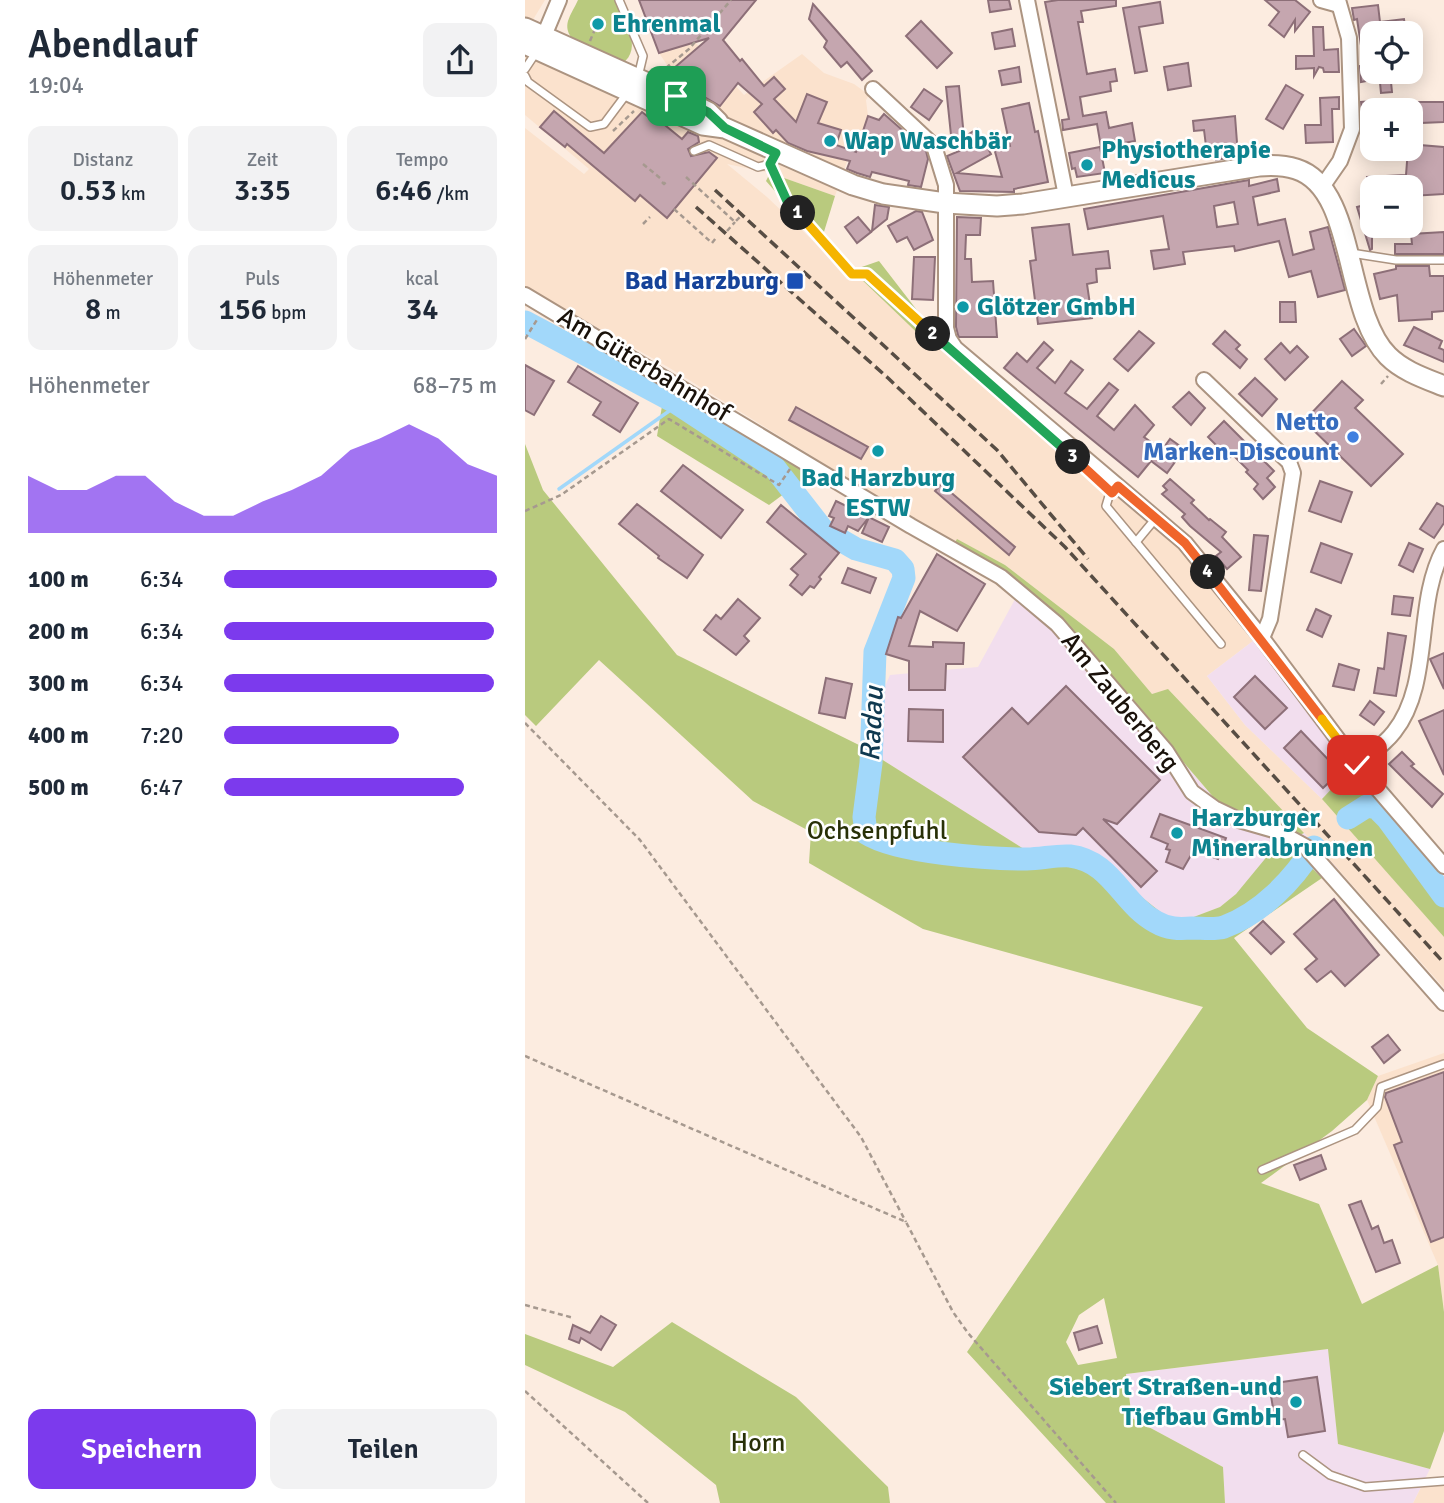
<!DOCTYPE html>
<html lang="de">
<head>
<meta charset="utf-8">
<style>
  body { margin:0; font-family:Signika,sans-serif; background:#f2f2f3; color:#1f2937; height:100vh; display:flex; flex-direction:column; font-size:26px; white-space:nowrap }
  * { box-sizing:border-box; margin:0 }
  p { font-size:23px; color:#747a83 }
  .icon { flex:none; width:38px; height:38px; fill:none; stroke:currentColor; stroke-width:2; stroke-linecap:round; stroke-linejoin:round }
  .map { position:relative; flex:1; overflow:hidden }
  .sheet { display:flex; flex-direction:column; background:#fff; width:525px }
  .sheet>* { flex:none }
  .buttons { position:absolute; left:835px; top:21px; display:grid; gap:14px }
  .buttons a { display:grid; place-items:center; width:63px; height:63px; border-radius:14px; background:#fff; box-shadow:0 4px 18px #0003; font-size:35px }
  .pin { position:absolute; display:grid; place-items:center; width:60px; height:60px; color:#fff; margin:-30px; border-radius:14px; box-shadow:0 4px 10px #0006 }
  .km { position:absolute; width:35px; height:35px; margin:-18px; border-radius:50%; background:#222; color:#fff; font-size:19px; line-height:35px; text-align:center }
  .round { display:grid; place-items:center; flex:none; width:74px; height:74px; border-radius:14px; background:#f2f2f3 }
  .headline { display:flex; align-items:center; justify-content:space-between; height:119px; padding:0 28px }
  h1 { font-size:38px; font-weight:600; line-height:52px }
  .figures { display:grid; grid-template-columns:repeat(3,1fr); gap:10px; height:119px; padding:7px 28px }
  .figures div { display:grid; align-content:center; border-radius:14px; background:#f2f2f3; text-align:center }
  .figures b { font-size:30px; font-weight:600 }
  .figures small { font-size:19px; font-weight:400 }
  .figures p { font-size:19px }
  .chart { height:196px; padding:14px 28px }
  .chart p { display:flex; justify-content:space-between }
  .chart svg { width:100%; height:126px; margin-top:7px; fill:#7c3aed; opacity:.7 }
  .cta { display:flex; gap:14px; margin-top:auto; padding:14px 28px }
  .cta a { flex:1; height:80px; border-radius:14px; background:#7c3aed; color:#fff; font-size:28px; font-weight:600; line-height:80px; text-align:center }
  .cta a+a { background:#f2f2f3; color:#1f2937 }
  ul { padding:0 28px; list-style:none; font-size:23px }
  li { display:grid; grid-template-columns:112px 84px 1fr; align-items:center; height:52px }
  li i { height:18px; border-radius:9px; background:#7c3aed }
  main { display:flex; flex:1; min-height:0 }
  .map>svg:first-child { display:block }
</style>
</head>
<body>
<main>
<section class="sheet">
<div class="headline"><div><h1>Abendlauf</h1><p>19:04</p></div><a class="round"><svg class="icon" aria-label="share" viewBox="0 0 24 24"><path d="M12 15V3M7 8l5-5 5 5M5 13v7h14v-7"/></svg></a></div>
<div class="figures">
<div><p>Distanz</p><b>0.53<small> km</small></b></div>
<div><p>Zeit</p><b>3:35</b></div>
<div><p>Tempo</p><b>6:46<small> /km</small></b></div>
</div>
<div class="figures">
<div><p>Höhenmeter</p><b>8<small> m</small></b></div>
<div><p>Puls</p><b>156<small> bpm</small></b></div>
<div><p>kcal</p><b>34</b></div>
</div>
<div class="chart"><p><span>Höhenmeter</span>68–75 m</p>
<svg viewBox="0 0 160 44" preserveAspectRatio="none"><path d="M0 44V24L10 29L20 29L30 24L40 24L50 33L60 38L70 38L80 33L90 29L100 24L110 15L120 11L130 6L140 11L150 20L160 24V44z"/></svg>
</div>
<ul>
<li><b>100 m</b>6:34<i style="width:100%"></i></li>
<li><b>200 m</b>6:34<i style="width:99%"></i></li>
<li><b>300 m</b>6:34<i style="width:99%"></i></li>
<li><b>400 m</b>7:20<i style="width:64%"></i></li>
<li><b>500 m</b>6:47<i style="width:88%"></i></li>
</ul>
<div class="cta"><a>Speichern</a><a>Teilen</a></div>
</section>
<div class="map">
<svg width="919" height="1503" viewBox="0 0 919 1503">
  <rect width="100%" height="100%" fill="#fcece0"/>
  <g fill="#fbe2cd">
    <polygon points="0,0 20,0 6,23 159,90 134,53 114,0 205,0 170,42 219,95 277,54 299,73 329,84 344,95 341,100 343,116 332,149 327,147 310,196 245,173 202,164 242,197 323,274 334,276 409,348 413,342 564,475 568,472 657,550 728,641 682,676 720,725 797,799 919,937 919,988 813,869 644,690 627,694 589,649 480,565 433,540 429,544 143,367 11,293 0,308 0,128 59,174 64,169 0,115"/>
    <polygon points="919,1053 919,1311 913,1265 842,1100 853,1076"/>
    <polygon points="897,1485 919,1485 919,1503 888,1503"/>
  </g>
  <g fill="#f2deee">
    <polygon points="495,590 588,680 696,806 716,815 755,824 775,835 779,833 813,869 797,878 770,851 745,854 711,894 695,907 658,921 643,918 599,883 510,856 334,745 365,675 453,667"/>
    <polygon points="728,641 827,767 797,799 720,725 682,676"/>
    <polygon points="804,1349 813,1444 905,1469 888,1503 700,1503 698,1467 607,1418 601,1374"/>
  </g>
  <g fill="#b9ca7e" fill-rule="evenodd">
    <path d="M53,0H91C99,19 119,48 97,64C81,57 36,46 43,21C45,14 50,7 53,0Z"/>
    <polygon points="245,173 310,196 298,235 328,270 354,261 415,340 408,348 334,277 323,274 241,181"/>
    <polygon points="140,388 287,473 244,505 132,436"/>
    <path d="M0,444L18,490L152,655L334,745L510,856L599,883L643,918L658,921L695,907L711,894L744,854L770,851L797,878L709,938L782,1028L853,1076L842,1100L807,1131L736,1183L794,1204L837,1304L913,1265L919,1312V1431L905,1469L813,1444L803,1349L601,1374L607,1418L698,1467L700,1503H581L442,1352L678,1007L398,929L284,863L286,832L228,801L74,660L11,726L0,715ZM579,1298L592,1358L553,1365L541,1342L554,1315Z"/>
    <path d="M432,539L480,565L589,649L627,694L643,689L779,833L775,835C750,822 722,817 696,806L588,680L429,544Z"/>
    <polygon points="827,767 919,888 919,937 797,799"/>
    <polygon points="147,1322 271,1397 363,1487 365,1503 195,1503 191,1485 100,1412 0,1365 0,1334 88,1367"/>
  </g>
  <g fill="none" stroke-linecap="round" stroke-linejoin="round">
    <polyline stroke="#a2d8fa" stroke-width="3.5" points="34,489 154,404"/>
    <g stroke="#a2d8fa" stroke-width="23">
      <path d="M0,322L150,402L249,467L298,530L331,549L370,560L378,569L379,578L350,652L346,763L339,817L341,833C372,853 464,859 502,859C516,859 531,855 545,856C587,861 597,904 631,922C643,929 654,929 667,928C677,928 690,930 699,927C737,913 768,880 789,847"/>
      <polyline points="823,818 842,806 852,808 862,818 919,896"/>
    </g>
  </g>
  <g fill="#c5a6af" stroke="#8d6f78" stroke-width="2" fill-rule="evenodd">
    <polygon points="114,0 231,0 198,40 215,61 217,59 239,86 249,77 260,89 249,99 271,122 282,94 302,102 293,123 316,130 311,145 331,152 343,116 354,120 359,114 401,151 403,159 396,187 383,185 384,181 347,172 345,177 332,173 322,169 325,161 282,151 263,143 251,130 248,133 229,112 237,104 213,83 195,106 169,91 149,68 184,38 134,53"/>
    <polygon points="463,0 484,0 486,9 465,12"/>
    <polygon points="533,0 591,0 591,6 556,11 558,22 553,22 562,74 590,69 592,81 585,82 586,91 555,97 558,116 581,112 584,128 607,123 610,141 576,147 572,124 538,130 537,120 544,119 520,2"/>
    <polygon points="740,0 770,0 785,12 770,31 770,20 759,37 744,25 754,12"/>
    <polygon points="635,2 638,23 614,27 622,71 610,73 598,8"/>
    <polygon points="288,4 347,71 337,80 322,62 316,67 299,47 302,41 284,19"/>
    <polygon points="853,5 855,22 879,19 881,33 847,33 847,80 836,82 835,66 839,65 832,19 829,20 827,8"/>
    <polygon points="396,21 427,53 412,68 381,36"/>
    <polygon points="788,27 798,27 799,50 813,49 814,72 799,72 798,68 794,67 789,76 789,68 771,69 771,56 789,56"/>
    <polygon points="487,29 490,46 470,49 467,33"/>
    <polygon points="663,63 666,86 643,90 639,67"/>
    <polygon points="494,67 496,82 477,85 474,71"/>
    <polygon points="854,72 865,72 867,92 856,93"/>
    <polygon points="761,85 778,95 758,129 741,119"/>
    <polygon points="434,86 439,137 452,129 466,154 432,173 477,177 469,148 485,146 477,109 504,103 510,132 513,131 523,182 489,189 489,192 435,191 422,156 439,149 431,135 426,135 421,87"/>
    <polygon points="399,89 417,101 404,120 386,107"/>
    <polygon points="814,97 814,109 807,109 808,142 781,143 780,125 796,125 795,98"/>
    <polygon points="860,100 861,110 847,110 847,139 839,139 836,102"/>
    <polygon points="886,102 919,102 919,122 896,123 895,145 919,147 919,194 886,196 886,187 843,187 842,177 881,175 883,149 886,149"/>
    <polygon points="29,111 79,153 117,112 122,116 124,114 130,117 157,139 163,132 173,136 174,142 163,149 166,156 184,152 192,158 142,218 115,195 110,201 42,144 40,147 15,127"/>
    <polygon points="710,116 713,156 691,160 689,145 681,146 679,130 669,131 668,121"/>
    <polygon points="575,147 580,173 552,177 550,168 547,169 544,153"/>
    <path d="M752,179L754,191L728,197L733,225L760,219L768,255L789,249L785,232L803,227L820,290L793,297L786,271L764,277L754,241L710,251L709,246L658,252L660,264L629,269L626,251L644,249L638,216L563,229L559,209L724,180V186ZM709,202L713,224L692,227L689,206Z"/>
    <polygon points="847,203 847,226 874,226 875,229 847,236 847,249 845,250 832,207"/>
    <polygon points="350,205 364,207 362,219 347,231"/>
    <polygon points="391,211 397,212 408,240 389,250 382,237 372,242 363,226"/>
    <polygon points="333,217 346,232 332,243 320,227"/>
    <polygon points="432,217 456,218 455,235 441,235 440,259 446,259 447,282 468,281 472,337 434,337 433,335 431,327"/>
    <polygon points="544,224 548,255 583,251 585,268 571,269 572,282 562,284 567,318 513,324 505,261 511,260 507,228"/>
    <polygon points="919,232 919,254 870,254 870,244 887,244 886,234"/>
    <polygon points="389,257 410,257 408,300 387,299"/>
    <polygon points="871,266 904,266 905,276 919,276 919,311 907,312 907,319 874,321 872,295 855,299 849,274 871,269"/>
    <polygon points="755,302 770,302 771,322 755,322"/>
    <polygon points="889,327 917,341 914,348 919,350 919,362 879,345"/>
    <polygon points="829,329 841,346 827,356 815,339"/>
    <polygon points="614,331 629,343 603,371 589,359"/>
    <polygon points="700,331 715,345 711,349 722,359 715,368 688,344"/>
    <polygon points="519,342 528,350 512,368 530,383 546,361 558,370 540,393 562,409 584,383 593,390 572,416 589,430 610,405 629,425 619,437 637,450 645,439 655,446 651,452 655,455 642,473 626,461 613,477 479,368 492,353 502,362"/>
    <polygon points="756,343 765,353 772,346 783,357 760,380 740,359"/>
    <polygon points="0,365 29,381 9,415 0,410"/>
    <polygon points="53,366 113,403 95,432 68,415 76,402 43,382"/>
    <polygon points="730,378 752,399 737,416 714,394"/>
    <polygon points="817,381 838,400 830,408 878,454 846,486 779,421"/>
    <polygon points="664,392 680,408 666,425 648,407"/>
    <polygon points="271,407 343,447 336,459 264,420"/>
    <polygon points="699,421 749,471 742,478 750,487 738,499 729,489 733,484 721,472 723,470 708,455 704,458 683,437"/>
    <polygon points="158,465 218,510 196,538 136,491"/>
    <polygon points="645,479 669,500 666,503 684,520 685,519 701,532 697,537 716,557 702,569 691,556 696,552 665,526 657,517 660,514 637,494 642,490 638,486"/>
    <polygon points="795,481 827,492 816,522 784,511"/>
    <polygon points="416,484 490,547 484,555 410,491"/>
    <polygon points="311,501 364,527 357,542 337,533 344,517 333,531 323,526 320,533 305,526 309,518 304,516"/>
    <polygon points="912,503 919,507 919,523 909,538 895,529"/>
    <polygon points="112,504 178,555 162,578 133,558 134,556 94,524"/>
    <polygon points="256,505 314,553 294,577 296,579 289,588 285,586 277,595 265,585 273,575 266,569 281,554 242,522"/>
    <polygon points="729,535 743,536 736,591 724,590"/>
    <polygon points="796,543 827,554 816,583 786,572"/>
    <polygon points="884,543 898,549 888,572 874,565"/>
    <polygon points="412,554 460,584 432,631 395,611 384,646 408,647 408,642 439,643 438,664 421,664 420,690 384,690 384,661 361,654 373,617 376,618"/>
    <polygon points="323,568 351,578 345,593 317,583"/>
    <polygon points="869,596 888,598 885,616 867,614"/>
    <polygon points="213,599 235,618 219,636 224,641 211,655 179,630 191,615 196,619"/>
    <polygon points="791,609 806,616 797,637 782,630"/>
    <polygon points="863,633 881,636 871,696 849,693 853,668 859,669"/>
    <polygon points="919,653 919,689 905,659"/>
    <polygon points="814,664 834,670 829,690 808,686"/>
    <polygon points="730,676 762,708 740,729 709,697"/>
    <polygon points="301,678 327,684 320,718 294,713"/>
    <polygon points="541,686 635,780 592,824 578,819 632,871 616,887 558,828 551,835 514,832 438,757 487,708 503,724"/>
    <polygon points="845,701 859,712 849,725 835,715"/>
    <polygon points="384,709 418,710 418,742 383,741"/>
    <polygon points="919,710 919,775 894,721"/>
    <polygon points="776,731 815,772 798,788 759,748"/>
    <polygon points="877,752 889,764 886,766 918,794 907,807 864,764"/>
    <polygon points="635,814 701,838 693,859 669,850 658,869 641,862 645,850 641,849 643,844 626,837"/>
    <polygon points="809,899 854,955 820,986 806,971 792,982 780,969 792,959 769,934"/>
    <polygon points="738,921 759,942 746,954 725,933"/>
    <polygon points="863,1035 875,1050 859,1063 847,1047"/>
    <polygon points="919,1072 919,1237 906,1242 869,1145 877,1142 860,1097 861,1093"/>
    <polygon points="796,1155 801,1169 775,1180 769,1165"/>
    <polygon points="836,1201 847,1229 853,1226 859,1243 867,1240 875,1263 851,1272 824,1205"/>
    <polygon points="76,1316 91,1325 76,1350 56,1338 54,1343 44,1339 48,1325 65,1333"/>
    <polygon points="572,1326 577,1343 554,1350 549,1333"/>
    <polygon points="792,1377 800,1431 763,1437 760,1419 750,1420 744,1384"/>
  </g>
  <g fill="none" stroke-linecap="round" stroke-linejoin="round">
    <defs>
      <g id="service">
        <polyline points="94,0 118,56 113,77"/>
        <polyline points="0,69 12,51"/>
        <polyline points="0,76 3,82 65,127 79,124 103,92"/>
        <polyline points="169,151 184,145 233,167 245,164 251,154"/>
        <polyline points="826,253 871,260 919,260"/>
        <polyline points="593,487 584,496 581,506 696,644"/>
        <polyline points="611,542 631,518"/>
        <polyline points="737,1170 830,1130 852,1107 856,1087 919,1064"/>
        <polyline points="778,1455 805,1475 840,1487 919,1481"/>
      </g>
      <g id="minor">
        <polyline points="502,0 541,196"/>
        <polyline points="796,0 814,5"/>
        <polyline points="16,43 34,0"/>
        <polyline points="348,89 409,146 421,185 421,328 424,339 430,348 660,543 737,638 832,765 919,866"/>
        <polyline points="797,187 815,161 827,129 824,38 813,0"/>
        <polyline points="0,295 386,526 476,577 532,624 641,751 667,792 689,808 714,820 752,831 781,847 919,1003"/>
        <polyline points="679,380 764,462 768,473 745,619 737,638"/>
        <path d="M832,765C844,755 859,745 869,732C908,683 889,603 919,549"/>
      </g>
      <g id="secondary">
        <polyline points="0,28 151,96 183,112 193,122"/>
        <path d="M0,44L178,125L200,128L328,185L358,194L420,203L472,206L498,204L734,166C746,165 759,165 771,169C832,188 818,311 863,356C878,371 899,378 919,386"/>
      </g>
    </defs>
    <use href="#service" stroke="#ac9481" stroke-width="10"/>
    <use href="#minor" stroke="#ac9481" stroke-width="18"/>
    <use href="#secondary" stroke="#ac9481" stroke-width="23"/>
    <g stroke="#a6998f" stroke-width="2.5" stroke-dasharray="5 3.5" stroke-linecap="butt">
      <polyline points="65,41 70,29 78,27 77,19 69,19 67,24 70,29"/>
      <polyline points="141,68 164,49 206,0"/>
      <polyline points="88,131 109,111"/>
      <polyline points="118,164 135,178"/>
      <polyline points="248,172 262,200 327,274 342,273 409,335"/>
      <polyline points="161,177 210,222 216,216"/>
      <polyline points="137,182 139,184 142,181"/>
      <polyline points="149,209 187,243 191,238"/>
      <polyline points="118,224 125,217"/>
      <polyline points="202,231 210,222"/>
      <polyline points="0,339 13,318"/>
      <polyline points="856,384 863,376"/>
      <polyline points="0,511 36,495 144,419 254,485 265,469"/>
      <polyline points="0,723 115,840 336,1137 381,1222"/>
      <polyline points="0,1056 381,1222 428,1312 443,1333 591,1503"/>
      <polyline points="0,1305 49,1318"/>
      <polyline points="0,1391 123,1503"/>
    </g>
    <use href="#service" stroke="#fff" stroke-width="7"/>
    <use href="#minor" stroke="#fff" stroke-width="14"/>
    <use href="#secondary" stroke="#fff" stroke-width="19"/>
    <g stroke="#574d44" stroke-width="3.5" stroke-dasharray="10 5" stroke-linecap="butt">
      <polyline points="190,190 472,450 563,559"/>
      <polyline points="171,207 363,378 540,547 919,963"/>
    </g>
  </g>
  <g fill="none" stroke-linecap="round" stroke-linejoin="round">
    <defs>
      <polyline id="split-1" points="151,96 183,112 200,128 251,153 245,164 262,201 273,213"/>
      <polyline id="split-2" points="273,213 327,274 342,274 408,334"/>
      <polyline id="split-3" points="408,334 548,457"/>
      <polyline id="split-4" points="548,457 587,493 593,486 660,543 683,572"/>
      <polyline id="split-5" points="683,572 797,719"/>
      <polyline id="split-6" points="797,719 832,765"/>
    </defs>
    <use href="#split-1" stroke="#fff" stroke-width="14"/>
    <use href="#split-2" stroke="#fff" stroke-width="14"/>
    <use href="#split-3" stroke="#fff" stroke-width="14"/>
    <use href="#split-4" stroke="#fff" stroke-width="14"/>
    <use href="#split-5" stroke="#fff" stroke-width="14"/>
    <use href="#split-6" stroke="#fff" stroke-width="14"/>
    <use href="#split-1" stroke="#22a559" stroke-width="9"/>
    <use href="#split-2" stroke="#f5b400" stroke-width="9"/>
    <use href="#split-3" stroke="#22a559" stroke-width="9"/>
    <use href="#split-4" stroke="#f0652b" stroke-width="9"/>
    <use href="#split-5" stroke="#f0652b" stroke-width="9"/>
    <use href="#split-6" stroke="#f5b400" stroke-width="9"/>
  </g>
  <g fill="#0f9aa8" stroke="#fff" stroke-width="2.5">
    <circle cx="73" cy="24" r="7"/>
    <circle cx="305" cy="141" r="7"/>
    <circle cx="562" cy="165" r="7"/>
    <circle cx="438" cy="307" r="7"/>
    <circle cx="353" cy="451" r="7"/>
    <circle cx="652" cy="833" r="7"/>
    <circle cx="771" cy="1402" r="7"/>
  </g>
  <rect fill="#1a4fb4" stroke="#fff" stroke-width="2.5" x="261" y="272" width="18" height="18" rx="3.5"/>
  <circle fill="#3f7fe0" stroke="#fff" stroke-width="2.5" cx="828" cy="437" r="7"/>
  <g text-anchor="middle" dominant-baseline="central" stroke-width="5" stroke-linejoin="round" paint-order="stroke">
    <g font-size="26" font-weight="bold" fill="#0d838f" stroke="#fff" text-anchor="start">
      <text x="87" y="24">Ehrenmal</text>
      <text x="319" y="141">Wap Waschbär</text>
      <text x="576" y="150">Physiotherapie<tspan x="576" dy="30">Medicus</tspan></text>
      <text x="452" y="307">Glötzer GmbH</text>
      <text x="353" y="478" text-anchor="middle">Bad Harzburg<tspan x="353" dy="30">ESTW</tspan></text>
      <text x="666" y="818">Harzburger<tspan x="666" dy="30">Mineralbrunnen</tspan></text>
      <text x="757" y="1387" text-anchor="end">Siebert Straßen-und<tspan x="757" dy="30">Tiefbau GmbH</tspan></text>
    </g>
    <g font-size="26" font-weight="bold" fill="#164399" stroke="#fff" text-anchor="end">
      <text x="254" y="281">Bad Harzburg</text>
    </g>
    <g font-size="26" fill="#19110a" stroke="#fff">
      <text transform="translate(119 365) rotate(31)">Am Güterbahnhof</text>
      <text transform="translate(595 702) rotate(51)">Am Zauberberg</text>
    </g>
    <g font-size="26" font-weight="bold" fill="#366cbe" stroke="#fff" text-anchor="end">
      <text x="814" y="422">Netto<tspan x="814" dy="30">Marken-Discount</tspan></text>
    </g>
    <g font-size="26" fill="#283007" stroke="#fff">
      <text x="352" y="831">Ochsenpfuhl</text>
      <text x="233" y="1443">Horn</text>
    </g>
    <g font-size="28" font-style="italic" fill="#0f3950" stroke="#fff">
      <text transform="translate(347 724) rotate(-87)">Radau</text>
    </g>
  </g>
</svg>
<div class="buttons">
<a><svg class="icon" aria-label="locate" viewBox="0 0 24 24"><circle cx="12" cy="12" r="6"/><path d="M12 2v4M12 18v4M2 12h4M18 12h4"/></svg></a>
<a>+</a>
<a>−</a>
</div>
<div class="pin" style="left:151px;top:96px;background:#1e9e55"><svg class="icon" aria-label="arrive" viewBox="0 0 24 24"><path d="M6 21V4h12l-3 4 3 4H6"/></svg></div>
<div class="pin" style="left:832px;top:765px;background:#d93025"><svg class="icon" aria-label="check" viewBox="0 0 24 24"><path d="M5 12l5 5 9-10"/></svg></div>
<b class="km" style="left:273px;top:213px">1</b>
<b class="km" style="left:408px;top:334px">2</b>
<b class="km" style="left:548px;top:457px">3</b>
<b class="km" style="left:683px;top:572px">4</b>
</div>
</main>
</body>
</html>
